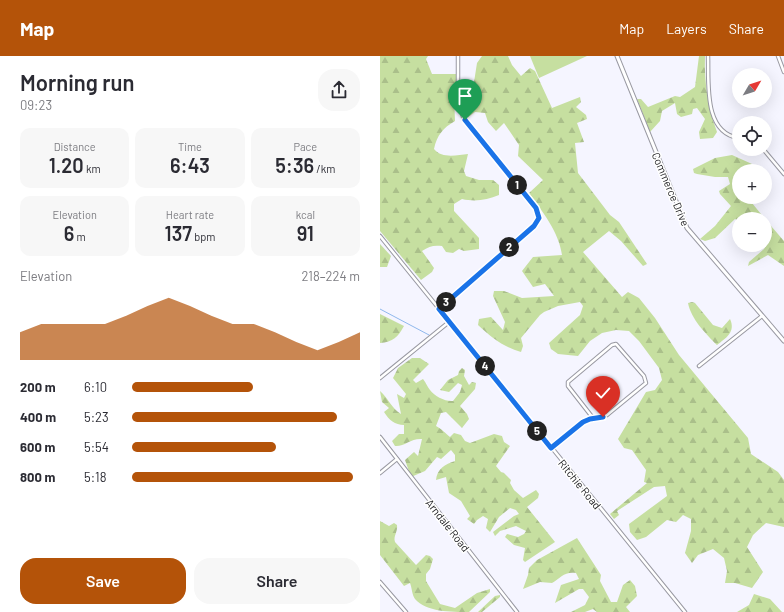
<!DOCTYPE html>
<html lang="en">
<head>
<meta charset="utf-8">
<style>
  body { margin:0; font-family:Barlow,sans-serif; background:#f7f7f7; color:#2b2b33; height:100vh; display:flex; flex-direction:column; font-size:15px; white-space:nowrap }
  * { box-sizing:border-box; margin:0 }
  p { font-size:13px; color:#7c7c81 }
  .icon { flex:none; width:22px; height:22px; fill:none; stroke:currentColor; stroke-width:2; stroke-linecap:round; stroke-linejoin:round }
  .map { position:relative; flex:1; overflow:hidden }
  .panel { display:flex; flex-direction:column; background:#fff; width:380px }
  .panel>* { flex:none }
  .needle { width:26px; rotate:51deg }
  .fabs { position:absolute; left:352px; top:12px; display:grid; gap:8px }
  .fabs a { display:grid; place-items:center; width:40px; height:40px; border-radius:50%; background:#fff; box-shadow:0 4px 16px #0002; font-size:20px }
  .pin { position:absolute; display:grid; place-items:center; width:34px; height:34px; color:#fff; margin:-41px -17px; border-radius:50% 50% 50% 0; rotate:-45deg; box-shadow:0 0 4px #0007 }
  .pin .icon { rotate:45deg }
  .km { position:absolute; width:20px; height:20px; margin:-10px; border-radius:50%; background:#222; color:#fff; font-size:11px; line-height:20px; text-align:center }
  .round { display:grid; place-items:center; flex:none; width:42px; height:42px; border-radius:16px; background:#f7f7f7 }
  .overview { display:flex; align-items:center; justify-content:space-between; height:68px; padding:0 20px }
  h1 { font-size:22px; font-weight:600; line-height:30px }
  .metrics { display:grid; grid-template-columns:repeat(3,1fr); gap:6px; height:68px; padding:4px 20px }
  .metrics div { display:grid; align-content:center; border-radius:10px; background:#f7f7f7; text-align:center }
  .metrics b { font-size:20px; font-weight:600 }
  .metrics small { font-size:11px; font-weight:400 }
  .metrics p { font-size:11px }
  .chart { height:112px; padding:8px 20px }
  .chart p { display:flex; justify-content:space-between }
  .chart svg { width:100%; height:72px; margin-top:4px; fill:#b45309; opacity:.7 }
  .action { display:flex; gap:8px; margin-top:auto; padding:8px 20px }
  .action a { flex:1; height:46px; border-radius:16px; background:#b45309; color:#fff; font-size:16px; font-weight:600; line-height:46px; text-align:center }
  .action a+a { background:#f7f7f7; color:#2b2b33 }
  ul { padding:0 20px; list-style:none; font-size:13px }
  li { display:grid; grid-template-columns:64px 48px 1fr; align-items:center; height:30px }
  li i { height:10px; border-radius:5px; background:#b45309 }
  header { display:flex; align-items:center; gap:24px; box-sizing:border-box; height:56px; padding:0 20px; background:#b45309; color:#fff }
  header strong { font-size:19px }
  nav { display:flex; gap:22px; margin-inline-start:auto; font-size:14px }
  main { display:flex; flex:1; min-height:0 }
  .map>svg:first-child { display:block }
</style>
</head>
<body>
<header>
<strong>Map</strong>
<nav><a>Map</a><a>Layers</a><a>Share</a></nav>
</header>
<main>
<section class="panel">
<div class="overview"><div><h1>Morning run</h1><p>09:23</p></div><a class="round"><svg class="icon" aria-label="share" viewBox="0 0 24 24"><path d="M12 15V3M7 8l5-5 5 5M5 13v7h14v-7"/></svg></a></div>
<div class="metrics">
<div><p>Distance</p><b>1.20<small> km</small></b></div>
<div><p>Time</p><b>6:43</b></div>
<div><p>Pace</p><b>5:36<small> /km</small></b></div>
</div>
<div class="metrics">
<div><p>Elevation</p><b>6<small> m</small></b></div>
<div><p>Heart rate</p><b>137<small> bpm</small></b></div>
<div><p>kcal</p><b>91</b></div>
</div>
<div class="chart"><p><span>Elevation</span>218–224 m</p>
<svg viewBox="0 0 160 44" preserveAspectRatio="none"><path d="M0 44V27L10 22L20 22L30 22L40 22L50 17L60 11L70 6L80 11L90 17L100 22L110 22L120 27L130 33L140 38L150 33L160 27V44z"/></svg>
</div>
<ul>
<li><b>200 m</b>6:10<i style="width:53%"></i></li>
<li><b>400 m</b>5:23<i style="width:90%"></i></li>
<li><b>600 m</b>5:54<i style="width:63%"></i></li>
<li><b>800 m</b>5:18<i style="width:97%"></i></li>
</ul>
<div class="action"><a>Save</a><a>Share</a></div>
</section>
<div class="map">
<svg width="404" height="556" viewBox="0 0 404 556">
  <defs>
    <pattern id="forest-firs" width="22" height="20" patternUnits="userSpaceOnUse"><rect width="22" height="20" fill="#c6dfa0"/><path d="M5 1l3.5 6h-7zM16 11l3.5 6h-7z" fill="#aabf8a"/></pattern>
  </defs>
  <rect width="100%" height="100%" fill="#f5f5ff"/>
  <polygon fill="#c6dfa0" points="150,0 207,0 159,22"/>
  <g fill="url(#forest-firs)">
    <path d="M0,0H48L46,3L52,18H78L74,39L75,65C63,72 57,79 54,93C62,103 77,99 88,98L84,115L86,120L99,124H113L119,129V139C107,144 95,146 82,143L74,148V155L99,182V193L84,195L79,193L73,197L66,196L62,190C54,189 49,190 42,195L54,212L52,216L41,224L0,175Z"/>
    <path d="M102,0H128L132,9L141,20L150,12L155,15L172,52L200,41L201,46L196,51L206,59L207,63L197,67L204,86L195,87L198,117L230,159L239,166L267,208L263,210L241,185L229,175L203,196L242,241L248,236L259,242L275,262L299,299L368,382L371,398L398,416L404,424V471L386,467L373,479L367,491L383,516L372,532L355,527H345L347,515L344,502L333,493L318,499L312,507L305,497L311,475V463L303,459L296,466L287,464L266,481L257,484L250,476L249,468L287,440L285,430L274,431L237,455L239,459L234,463L230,458L267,427L264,426L266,414L252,394L244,392L238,383L266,336L275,334L282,324L279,312L259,285L249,275L236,274L222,277L210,285L198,300L178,298L171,293L169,287L200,259L203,250L200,246L178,250L164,256L160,259L141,282L143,290L141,296C123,291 111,281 98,269L99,263L111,261L123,274L125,266L113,240L114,235H124L142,242L174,240L165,228L153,231L142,215L153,201L182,199C179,176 162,155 149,137L163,124L138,100L139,89L124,67L116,75L108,66L105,57L95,56L87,62L83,53L81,41L92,39L97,7Z"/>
    <path d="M319,0H325C324,27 328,51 337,76L333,82L320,83L319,76L325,63L317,52L313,53L312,58L301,61L297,58L295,47L282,55L280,65L270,76L257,43H261L268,51L295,40L300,41L315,31Z"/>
    <polygon points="352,99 372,108 377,115 359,115 359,141 378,141 372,147 385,163 359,163 359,165 355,163 335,182 325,185 320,183 335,170 351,150 340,138 339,135 350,128 348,121 335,121 317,118 314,117 313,113 335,102"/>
    <polygon points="385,163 404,185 404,210 388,199 368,210 369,206 384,193 387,188 385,186"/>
    <polygon points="0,188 11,200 7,211 0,211"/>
    <path d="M312,246L315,247L333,269L342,272L350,263C356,276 346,282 337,289C326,278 311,263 308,247Z"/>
    <path d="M0,258L24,270C18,281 13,286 0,287Z"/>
    <path d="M32,302H40L49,308L33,324L36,327L43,323C46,327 47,330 50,334C54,340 66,346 73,345L80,336L82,329L78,327L69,336L60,334L68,324L78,319L79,315L82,312L85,314L84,320L89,329L92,326L96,327L95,333L80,350L87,358L89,363L82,372L66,356L61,357L56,370C62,373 65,377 70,381L74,377L81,379L85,385L90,387L114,378L122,380L124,386L130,390L116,410L121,416L124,417L131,424L130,427L134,434L143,442L156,434L159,438L158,442L147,451L175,486L145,506L143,504L145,492L134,489L125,481L127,478L138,481L144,478L146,475L136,470L120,475L115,480L113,476L134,460L139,458L136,454L130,452L119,461L110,476L106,472L108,463L103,460L97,464L94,468L87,463L90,460L81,445L69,437L66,421L56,424C57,413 65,408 75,405V399L71,394L61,403L57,401L45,415L31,421L25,404L34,396L38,400L42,383C31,382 24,391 15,390L12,385L19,378H24V369C15,369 9,364 4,356L9,352L2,346L0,335C8,342 12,353 21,358L17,338L24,342L26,338L13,322L18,312Z"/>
    <path d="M0,465L9,470L14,467L17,469C18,476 13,480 15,486L36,509L46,499L50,500L53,503L50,513L46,518V525L60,548L75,552L97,537L110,533V536L89,556C71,556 46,556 35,543C32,539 32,532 30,527L24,530L0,499Z"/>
    <path d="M197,482L221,519L220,525L231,546H237L243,529L250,524L255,530L257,540L246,551L250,556H217L213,553L205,556H191L205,549L209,541L203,533H199L175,547L181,529L199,523L196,517C185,515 180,522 172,527L160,526L143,533L148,519L149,512L157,504Z"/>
    <polygon points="374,538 390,543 402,556 357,556 369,549"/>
    <polygon points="120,539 120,541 102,556 98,556 115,540"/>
  </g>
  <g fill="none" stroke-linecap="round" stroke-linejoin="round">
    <polyline stroke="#8fb8ed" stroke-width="1" points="0,253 49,279"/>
    <defs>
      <g id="minor">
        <path d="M328,0C329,26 323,77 359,82"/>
        <polyline points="398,0 404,16"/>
        <polyline points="383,93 404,118"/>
        <polyline points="0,180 305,556"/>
        <polyline points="59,253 154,170 159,160 156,152 83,61 78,43 78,0"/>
        <polyline points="319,310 382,260"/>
        <polyline points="0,322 69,266"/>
        <polyline points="0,381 137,556"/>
        <polyline points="171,391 203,366 227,359 266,327 264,320 236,288 232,289 188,326 188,330 213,362"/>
        <polyline points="0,417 17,403"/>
        <polyline points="0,526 26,556"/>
      </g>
      <polyline id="tertiary" points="237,0 307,172 404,285"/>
    </defs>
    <use href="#minor" stroke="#9999a2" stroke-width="4.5"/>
    <use href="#tertiary" stroke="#9999a2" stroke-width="5"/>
    <use href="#minor" stroke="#fff" stroke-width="2.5"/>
    <use href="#tertiary" stroke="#fff" stroke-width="3"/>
  </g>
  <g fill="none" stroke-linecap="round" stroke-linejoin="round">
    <defs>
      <polyline id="route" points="85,64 156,152 159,162 154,170 59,253 171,392 203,366 210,363 223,361"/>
    </defs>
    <use href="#route" stroke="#fff" stroke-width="8"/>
    <use href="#route" stroke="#1a73e8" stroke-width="5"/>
  </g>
  <g text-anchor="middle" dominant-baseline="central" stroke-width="3" stroke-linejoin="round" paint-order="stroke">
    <g font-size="11" fill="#212124" stroke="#fff">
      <text transform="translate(291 133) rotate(67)">Commerce Drive</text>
      <text transform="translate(200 428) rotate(51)">Ritchie Road</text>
      <text transform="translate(68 469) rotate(52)">Arndale Road</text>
    </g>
  </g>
</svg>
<div class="fabs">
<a><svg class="needle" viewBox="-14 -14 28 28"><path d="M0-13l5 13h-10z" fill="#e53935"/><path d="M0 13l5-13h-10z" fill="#7c7c81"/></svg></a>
<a><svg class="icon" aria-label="locate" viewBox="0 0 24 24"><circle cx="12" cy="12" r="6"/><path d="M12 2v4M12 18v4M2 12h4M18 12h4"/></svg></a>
<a>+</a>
<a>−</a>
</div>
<div class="pin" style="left:85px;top:64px;background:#1e9e55"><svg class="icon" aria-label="arrive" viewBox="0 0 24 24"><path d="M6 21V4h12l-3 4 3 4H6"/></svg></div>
<div class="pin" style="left:223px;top:361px;background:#d93025"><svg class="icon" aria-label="check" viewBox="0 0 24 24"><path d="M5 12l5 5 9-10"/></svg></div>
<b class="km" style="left:137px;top:129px">1</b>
<b class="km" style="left:129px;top:191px">2</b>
<b class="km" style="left:66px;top:246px">3</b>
<b class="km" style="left:105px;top:310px">4</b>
<b class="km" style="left:157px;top:375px">5</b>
</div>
</main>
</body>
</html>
